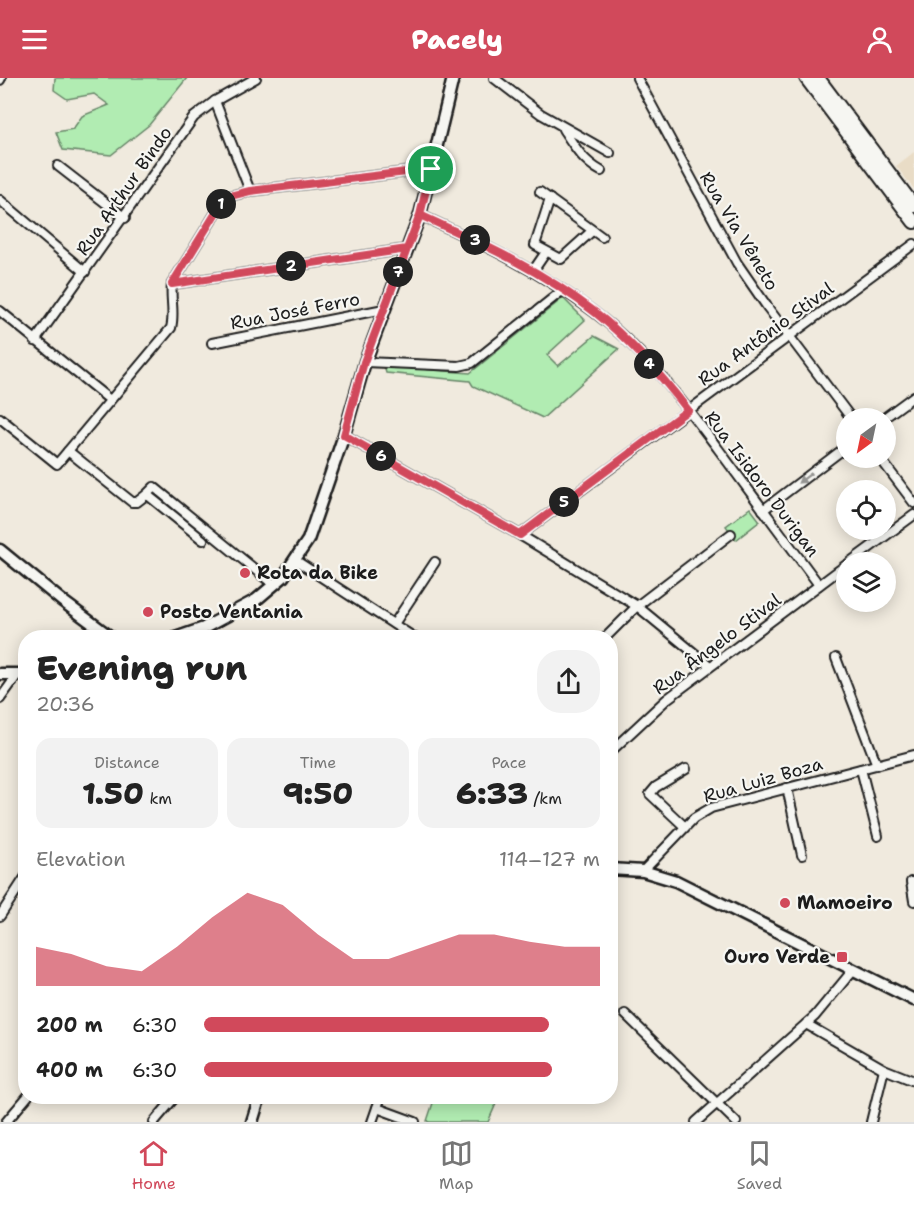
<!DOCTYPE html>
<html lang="en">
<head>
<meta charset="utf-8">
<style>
  body { margin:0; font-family:"Shantell Sans",sans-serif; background:#f2f2f2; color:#222; height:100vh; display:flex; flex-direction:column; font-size:22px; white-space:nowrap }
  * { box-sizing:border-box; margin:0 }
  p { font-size:20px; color:#767676 }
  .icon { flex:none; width:33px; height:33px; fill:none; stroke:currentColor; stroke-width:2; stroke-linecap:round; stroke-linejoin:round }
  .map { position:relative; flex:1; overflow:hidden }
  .sheet { position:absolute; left:18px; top:552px; width:600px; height:474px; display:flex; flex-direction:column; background:#fff; border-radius:24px; box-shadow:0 3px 15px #0003 }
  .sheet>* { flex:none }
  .needle { width:39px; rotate:213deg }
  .controls { position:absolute; left:836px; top:330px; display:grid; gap:12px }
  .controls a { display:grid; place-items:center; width:60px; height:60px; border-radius:50%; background:#fff; box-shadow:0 3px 15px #0003; font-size:30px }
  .pin { position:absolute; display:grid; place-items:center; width:51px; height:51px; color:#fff; margin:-26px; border:3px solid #fff; border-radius:50%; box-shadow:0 2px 6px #0007 }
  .km { position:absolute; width:30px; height:30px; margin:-15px; border-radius:50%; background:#222; color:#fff; font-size:16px; line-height:30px; text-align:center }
  .round { display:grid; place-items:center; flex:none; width:63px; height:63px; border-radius:24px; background:#f2f2f2 }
  .overview { display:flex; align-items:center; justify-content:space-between; height:102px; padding:0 18px }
  h1 { font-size:33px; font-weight:800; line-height:45px }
  .stats { display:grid; grid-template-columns:repeat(3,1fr); gap:9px; height:102px; padding:6px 18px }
  .stats div { display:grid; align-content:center; border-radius:15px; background:#f2f2f2; text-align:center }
  .stats b { font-size:30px; font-weight:800 }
  .stats small { font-size:16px; font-weight:400 }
  .stats p { font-size:16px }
  .chart { height:168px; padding:12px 18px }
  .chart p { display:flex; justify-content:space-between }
  .chart svg { width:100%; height:108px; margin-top:6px; fill:#d1495b; opacity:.7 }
  ul { padding:0 18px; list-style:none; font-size:20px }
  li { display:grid; grid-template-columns:96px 72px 1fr; align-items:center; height:45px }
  li i { height:15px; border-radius:8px; background:#d1495b }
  header { display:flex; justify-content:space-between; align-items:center; height:78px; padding:0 18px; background:#d1495b; color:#fff; font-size:27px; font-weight:800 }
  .tabs { display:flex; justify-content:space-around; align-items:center; height:84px; border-top:2px solid #e0e0e0; background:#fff; font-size:16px; color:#767676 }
  .tabs a { display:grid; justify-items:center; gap:3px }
  .tabs .on { color:#d1495b }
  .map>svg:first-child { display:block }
</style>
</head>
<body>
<header><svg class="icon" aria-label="menu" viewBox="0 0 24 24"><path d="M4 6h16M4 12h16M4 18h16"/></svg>Pacely<svg class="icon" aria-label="person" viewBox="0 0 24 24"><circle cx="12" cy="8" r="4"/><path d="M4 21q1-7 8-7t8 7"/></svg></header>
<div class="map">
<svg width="914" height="1044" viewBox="0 0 914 1044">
  <rect width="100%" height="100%" fill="#f0eade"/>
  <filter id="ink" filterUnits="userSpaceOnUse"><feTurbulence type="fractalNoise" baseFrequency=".0167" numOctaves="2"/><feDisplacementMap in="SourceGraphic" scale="12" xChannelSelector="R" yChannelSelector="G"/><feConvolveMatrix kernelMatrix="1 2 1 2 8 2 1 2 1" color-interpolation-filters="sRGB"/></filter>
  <g filter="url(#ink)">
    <polygon fill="#e9dcc6" points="914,74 914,111 896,88"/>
    <g fill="#b1ecb2" stroke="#668467" stroke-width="1.5">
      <polygon points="55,0 187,0 149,47 111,77 63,72 56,54 73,51 82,38 109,27 94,16 67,21 54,12"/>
      <polygon points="563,220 585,242 547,277 558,288 594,258 619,271 543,340 473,308 470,303 386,295 384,288 470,295"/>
      <polygon points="750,430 760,443 736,462 726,448"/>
      <polygon points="435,1019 435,1018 499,1019 488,1044 429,1044 427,1043"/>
    </g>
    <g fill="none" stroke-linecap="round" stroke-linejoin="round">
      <defs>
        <g id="street">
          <polyline points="494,0 541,36 610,75"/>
          <polyline points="637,0 737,185 768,230 851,340"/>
          <polyline points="0,2 1,0"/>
          <polyline points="215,23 250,113"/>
          <path d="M563,51C574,68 583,83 601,93"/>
          <polyline points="58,88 125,140"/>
          <polyline points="540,114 602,159"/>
          <polyline points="550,121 535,167 561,181 592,153"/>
          <polyline points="0,122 85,194"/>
          <path d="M420,137C481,165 540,193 594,234C644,271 682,323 719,372C752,417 786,462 819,507"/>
          <polyline points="533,193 546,174"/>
          <polyline points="172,206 407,171"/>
          <polyline points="0,233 110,322"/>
          <polyline points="35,263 194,39 215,23 256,0"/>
          <polyline points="212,265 384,231"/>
          <polyline points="365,284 459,288 472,285 563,212"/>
          <path d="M0,340L57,386L171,250C175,235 170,221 172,206L222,125L230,118L250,113L431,91"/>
          <polyline points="884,340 914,318"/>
          <polyline points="344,357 520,457 637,528 710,588"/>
          <polyline points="68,373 132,424 137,424 146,417 150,419 203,462"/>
          <polyline points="880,380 914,425"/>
          <polyline points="146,417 154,409 274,507"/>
          <polyline points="763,432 846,369"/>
          <polyline points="520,457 914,166"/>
          <polyline points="295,482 415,560"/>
          <polyline points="850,484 914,437"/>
          <polyline points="394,546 435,484"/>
          <polyline points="605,560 637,528 731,456"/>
          <polyline points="836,580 877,687"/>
          <polyline points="0,621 18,596"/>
          <polyline points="610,674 667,621 846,487"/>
          <polyline points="861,691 878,758"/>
          <polyline points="787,710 802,777"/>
          <polyline points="685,749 650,716 656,709 686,691"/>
          <polyline points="643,793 694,740 711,730 914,677"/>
          <polyline points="911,804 914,823"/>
          <polyline points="0,838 26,798"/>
          <polyline points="625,936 736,1044"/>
          <polyline points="806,946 884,991 914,1003"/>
          <polyline points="377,1030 415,1044"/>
          <polyline points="6,1044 28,1018"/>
          <polyline points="154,1044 176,1018"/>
          <polyline points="372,1044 381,1018"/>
          <polyline points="696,1044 815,938 853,892"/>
          <polyline points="871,1044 884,991"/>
        </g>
        <g id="secondary">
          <polyline points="0,472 61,522 112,560"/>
          <polyline points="175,560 204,550 256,522 283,499 308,462 344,357 365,284 420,137 453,0"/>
          <polyline points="0,596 26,596"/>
          <polyline points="610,791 643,793 676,803 914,922"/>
          <polyline points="252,1044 260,1018"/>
        </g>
        <g id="primary">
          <polyline points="806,0 914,144"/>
          <polyline points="818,0 914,128"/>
        </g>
      </defs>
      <use href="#street" stroke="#1c1c1c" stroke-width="12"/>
      <use href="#secondary" stroke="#1c1c1c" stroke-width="15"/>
      <use href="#primary" stroke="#1c1c1c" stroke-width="16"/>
      <use href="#street" stroke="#f6f6f2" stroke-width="8"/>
      <use href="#secondary" stroke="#f6f6f2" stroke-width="10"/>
      <use href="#primary" stroke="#f6f6f2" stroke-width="12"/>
    </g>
    <defs><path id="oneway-solid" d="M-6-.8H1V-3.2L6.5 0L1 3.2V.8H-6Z" transform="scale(1.5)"/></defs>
    <use fill="#949492" href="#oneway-solid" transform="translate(805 400) rotate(143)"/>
  </g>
  <g fill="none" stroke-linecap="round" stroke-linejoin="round" filter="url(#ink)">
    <defs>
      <path id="route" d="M431,91L250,113L230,118L222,125L172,206L407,171L420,137C481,165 543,193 596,235C631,263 661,297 688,332L520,457L344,357L364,284L420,137L431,91"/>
    </defs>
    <use href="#route" stroke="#fff" stroke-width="12"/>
    <use href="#route" stroke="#d1495b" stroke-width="8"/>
  </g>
  <g fill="#d1495b" stroke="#f6f6f2" stroke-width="2">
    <circle cx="245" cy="495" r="6"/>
    <circle cx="148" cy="534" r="6"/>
    <circle cx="785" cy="825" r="6"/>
    <rect x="836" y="873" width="12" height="12" rx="3"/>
  </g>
  <g text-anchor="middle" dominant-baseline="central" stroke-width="4.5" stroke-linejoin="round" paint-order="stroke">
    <g font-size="18" fill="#1c1c1c" stroke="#f6f6f2">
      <text transform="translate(124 113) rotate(-55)">Rua Arthur Bindo</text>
      <text transform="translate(739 153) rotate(59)">Rua Via Vêneto</text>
      <text transform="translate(295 233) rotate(-11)">Rua José Ferro</text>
      <text transform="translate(766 256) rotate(-36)">Rua Antônio Stival</text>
      <text transform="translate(762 406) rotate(53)">Rua Isidoro Durigan</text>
      <text transform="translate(717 566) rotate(-37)">Rua Ângelo Stival</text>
      <text transform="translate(763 702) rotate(-16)">Rua Luiz Boza</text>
    </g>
    <g font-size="18" font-weight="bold" fill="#1c1c1c" stroke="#f6f6f2" text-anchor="start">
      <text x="257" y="495">Rota da Bike</text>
      <text x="160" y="534">Posto Ventania</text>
      <text x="797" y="825">Mamoeiro</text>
      <text x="830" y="879" text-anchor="end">Ouro Verde</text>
    </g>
  </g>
</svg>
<div class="controls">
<a><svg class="needle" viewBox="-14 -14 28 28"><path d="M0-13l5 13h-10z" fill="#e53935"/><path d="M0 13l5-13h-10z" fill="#767676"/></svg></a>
<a><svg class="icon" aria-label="locate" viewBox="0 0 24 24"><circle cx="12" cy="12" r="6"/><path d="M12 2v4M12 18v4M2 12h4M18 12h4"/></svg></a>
<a><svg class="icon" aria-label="layers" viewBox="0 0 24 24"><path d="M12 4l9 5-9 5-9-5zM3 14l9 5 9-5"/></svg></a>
</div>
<div class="pin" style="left:431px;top:91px;background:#1e9e55"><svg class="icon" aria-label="arrive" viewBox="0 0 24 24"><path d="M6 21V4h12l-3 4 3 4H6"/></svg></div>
<b class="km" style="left:221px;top:126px">1</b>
<b class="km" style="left:291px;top:188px">2</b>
<b class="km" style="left:475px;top:162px">3</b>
<b class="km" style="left:649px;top:286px">4</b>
<b class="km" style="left:564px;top:424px">5</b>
<b class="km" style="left:381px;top:378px">6</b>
<b class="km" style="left:398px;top:194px">7</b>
<section class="sheet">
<div class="overview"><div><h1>Evening run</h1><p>20:36</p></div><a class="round"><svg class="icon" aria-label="share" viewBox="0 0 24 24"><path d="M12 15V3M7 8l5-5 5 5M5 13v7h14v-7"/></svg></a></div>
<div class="stats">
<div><p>Distance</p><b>1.50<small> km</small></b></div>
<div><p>Time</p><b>9:50</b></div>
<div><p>Pace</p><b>6:33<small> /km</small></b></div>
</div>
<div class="chart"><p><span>Elevation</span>114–127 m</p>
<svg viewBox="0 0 160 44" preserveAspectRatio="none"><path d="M0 44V28L10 31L20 36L30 38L40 28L50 16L60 6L70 11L80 23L90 33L100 33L110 28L120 23L130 23L140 26L150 28L160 28V44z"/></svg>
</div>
<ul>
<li><b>200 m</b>6:30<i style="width:87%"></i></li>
<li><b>400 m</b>6:30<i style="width:88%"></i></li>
</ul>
</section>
</div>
<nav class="tabs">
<a class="on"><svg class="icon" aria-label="home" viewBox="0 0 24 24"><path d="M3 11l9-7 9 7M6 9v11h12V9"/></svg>Home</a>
<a><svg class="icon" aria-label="map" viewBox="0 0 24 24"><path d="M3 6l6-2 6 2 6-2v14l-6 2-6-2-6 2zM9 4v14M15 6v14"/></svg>Map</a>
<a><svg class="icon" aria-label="saved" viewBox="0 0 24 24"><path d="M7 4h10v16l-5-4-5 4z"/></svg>Saved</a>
</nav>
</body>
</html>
